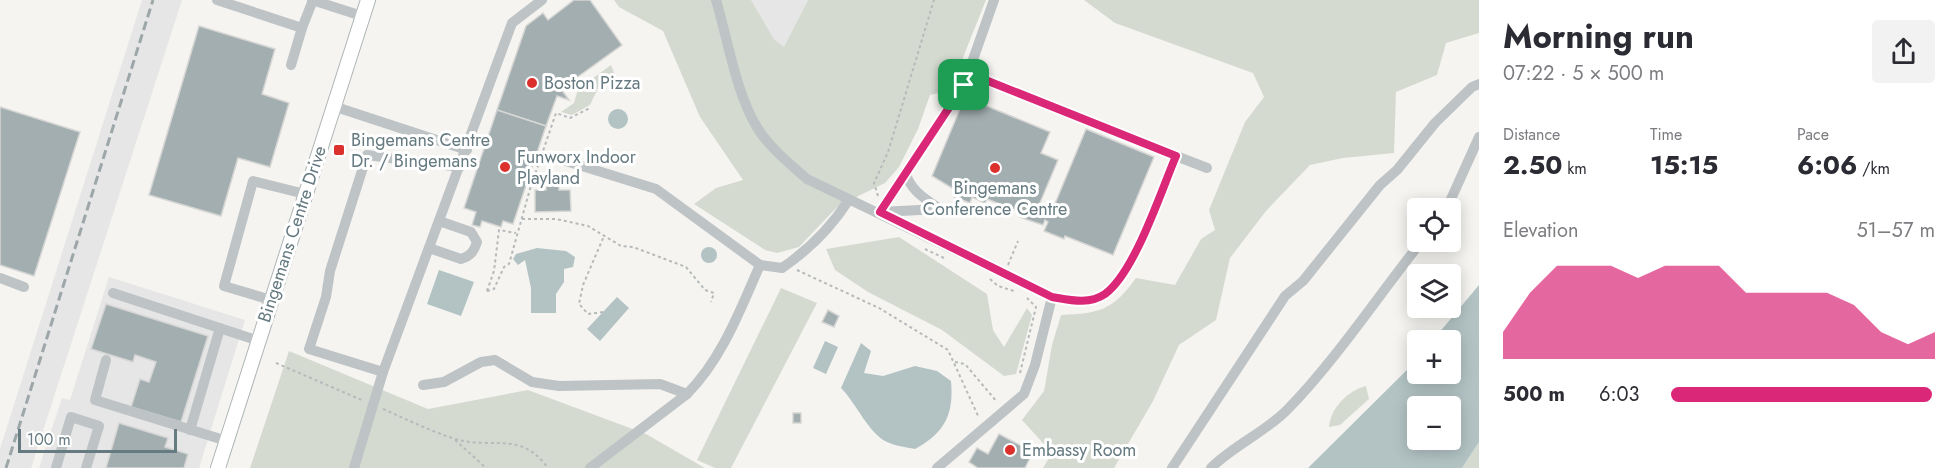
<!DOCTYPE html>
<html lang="en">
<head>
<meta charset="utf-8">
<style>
  body { margin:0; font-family:Jost,sans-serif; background:#f2f2f3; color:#2b2b33; height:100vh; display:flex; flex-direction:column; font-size:22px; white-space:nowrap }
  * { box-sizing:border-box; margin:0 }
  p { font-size:20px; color:#7c7c81 }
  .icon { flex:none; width:33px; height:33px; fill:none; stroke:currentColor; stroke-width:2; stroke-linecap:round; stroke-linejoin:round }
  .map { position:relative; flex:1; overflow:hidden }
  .drawer { display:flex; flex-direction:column; background:#fff; width:480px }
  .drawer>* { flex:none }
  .tools { position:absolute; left:1407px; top:198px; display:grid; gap:12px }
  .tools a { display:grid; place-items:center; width:54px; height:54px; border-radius:6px; background:#fff; box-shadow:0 3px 15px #0003; font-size:30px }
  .scale { position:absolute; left:18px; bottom:15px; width:159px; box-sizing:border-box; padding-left:6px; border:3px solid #657a81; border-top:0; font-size:16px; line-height:21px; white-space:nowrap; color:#657a81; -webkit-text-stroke:4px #fff; paint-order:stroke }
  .pin { position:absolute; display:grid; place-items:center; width:51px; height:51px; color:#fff; margin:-26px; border-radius:12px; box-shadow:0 3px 9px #0006 }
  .round { display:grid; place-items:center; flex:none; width:63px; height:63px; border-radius:6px; background:#f2f2f3 }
  .overview { display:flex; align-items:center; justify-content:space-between; height:102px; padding:0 24px }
  h1 { font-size:33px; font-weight:700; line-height:45px }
  .metrics { display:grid; grid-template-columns:repeat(3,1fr); gap:9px; height:102px; padding:6px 24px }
  .metrics div { display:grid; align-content:center }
  .metrics b { font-size:26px; font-weight:700 }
  .metrics small { font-size:16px; font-weight:400 }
  .metrics p { font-size:16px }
  .chart { height:168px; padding:12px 24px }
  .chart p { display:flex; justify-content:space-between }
  .chart svg { width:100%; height:108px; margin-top:6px; fill:#db2777; opacity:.7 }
  ul { padding:0 24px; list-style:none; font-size:20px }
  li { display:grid; grid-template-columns:96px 72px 1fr; align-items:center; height:45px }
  li i { height:15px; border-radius:8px; background:#db2777 }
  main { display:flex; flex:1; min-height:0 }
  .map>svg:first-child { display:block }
</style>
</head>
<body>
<main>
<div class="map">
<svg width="1479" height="468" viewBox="0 0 1479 468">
  <rect width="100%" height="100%" fill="#f5f4f1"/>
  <g fill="#e5e6e5">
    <polygon points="142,0 182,0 31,468 0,468 0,449"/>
    <polygon points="751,0 808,0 784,48 774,39"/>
    <polygon points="109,277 245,320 199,468 39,468 62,398 70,400"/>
  </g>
  <g fill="#d5dad0">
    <polygon points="614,0 751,0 774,39 784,47 808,0 986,0 956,75 944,92 930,95 918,129 899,167 885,183 838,206 799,247 777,253 765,250 694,204 716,188 743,180 700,117 663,31 619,7"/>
    <path d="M1084,0H1479V33L1446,43L1437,75L1396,92L1394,153L1343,158L1310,165L1266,211L1230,258L1216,320L1179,345L1153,401L1114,468H1043L1052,453L1022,420L1044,391L1052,345L1061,315C1100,313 1112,311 1136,278L1175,285L1201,239L1215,230L1209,210L1245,122L1264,97L1253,73L1115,23Z"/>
    <polygon points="611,65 615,75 606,84 599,86 590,105 572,115 561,112 574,103 578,89"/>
    <polygon points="899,237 987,294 993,330 1004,347 1027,308 1032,315 1016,374 1004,376 942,330 868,292 835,270 826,249"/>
    <polygon points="781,288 817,303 731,468 715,468 697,460"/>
    <polygon points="289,351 428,409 528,390 646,434 705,468 250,468"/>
    <path d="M1366,386L1369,399L1340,425L1329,427C1330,409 1348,390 1366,386Z"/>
    <polygon points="1479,442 1479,468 1462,468"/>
  </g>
  <g fill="#b3c3c4" fill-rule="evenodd">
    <circle cx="618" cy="119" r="10"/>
    <circle cx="709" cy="255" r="8"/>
    <polygon points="537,248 566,251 575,257 573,267 564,269 564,282 556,294 556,313 531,313 531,288 525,260 518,265 513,259 516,254"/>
    <polygon points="439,270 474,282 461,316 427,304"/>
    <path d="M1479,285V442L1462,468H1308L1417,360L1418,374H1450V340H1433ZM1450,406V440H1418V406Z"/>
    <polygon points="617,297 629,308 600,341 587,329"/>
    <polygon points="825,341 838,347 826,374 813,368"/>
    <path d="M861,343L871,351L864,373L883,376L915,366L937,371L951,381C954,414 945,433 915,449C906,447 895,446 887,442C869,434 856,403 841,388Z"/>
  </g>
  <g fill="#a3aeb1" stroke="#d6d6d4" stroke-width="1.5">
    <polygon points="574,0 590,0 622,45 561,89 569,100 557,96 546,126 497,110 526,26 543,13 548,20"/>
    <polygon points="199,26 275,49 262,94 289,103 270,167 238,158 221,216 149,195"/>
    <polygon points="965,97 1050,132 1041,153 1058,160 1039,205 1052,211 1086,129 1154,157 1113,255 1065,236 1064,239 1044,231 1048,222 1045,220 1043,225 1028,220 1020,217 1022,213 987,199 985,203 972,197 970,203 954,197 957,191 932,176"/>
    <polygon points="0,107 80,132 34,276 0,265"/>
    <polygon points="497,110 546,126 513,224 503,221 501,227 482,221 480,227 472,225 476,212 464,208"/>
    <polygon points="546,185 559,185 559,190 570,190 571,211 535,212 535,190 546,190"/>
    <polygon points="106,304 208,336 181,422 131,407 140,379 149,382 156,362 135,355 133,362 91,349"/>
    <polygon points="828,310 839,316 834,327 822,322"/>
    <rect x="793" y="413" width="8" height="10"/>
    <polygon points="119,423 168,438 165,447 188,454 184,468 106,468"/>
    <polygon points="999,434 1033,452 1025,468 978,468 969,462 977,448 988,454"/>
  </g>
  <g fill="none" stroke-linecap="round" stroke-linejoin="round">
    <defs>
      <polyline id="major" points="218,468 368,0"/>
    </defs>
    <use href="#major" stroke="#afb6b8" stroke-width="16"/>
    <g stroke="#b6babb" stroke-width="2" stroke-dasharray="3 3" stroke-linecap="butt">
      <polyline points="878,196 874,183 888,152 934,0"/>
      <polyline points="522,219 556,219 588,226 621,246 633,247 686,267 705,290 714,293 711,302"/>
      <polyline points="925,249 944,258"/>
      <polyline points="1008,265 1018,241"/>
      <polyline points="797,270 879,308 948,350 979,418"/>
      <polyline points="990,279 998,286 1014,291"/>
      <polyline points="487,291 494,289 504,267 509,264 530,189 556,113 570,118 590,108"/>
      <polyline points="487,291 494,271 499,230 516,233"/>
      <polyline points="603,312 588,314 579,304 583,285 604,236"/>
      <polyline points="955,362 965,364 997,402"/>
      <polyline points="276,363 364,401"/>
      <polyline points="1020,373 1036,307 1027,298"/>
      <path d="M383,409C406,419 428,430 452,438C490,451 520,429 548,468"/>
      <polyline points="455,440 486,468"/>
    </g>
    <g stroke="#bec3c5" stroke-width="10">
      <polyline points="217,0 302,28 291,65"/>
      <polyline points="312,0 362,16"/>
      <path d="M716,0C728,40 736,94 758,129C771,149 790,164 807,179L1052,297C1070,300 1089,305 1105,294C1135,273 1161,191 1176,156L968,73"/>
      <polyline points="302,28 313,0"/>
      <polyline points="333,106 467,150"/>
      <polyline points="1176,156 1207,168"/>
      <path d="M553,157L656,189L760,265L782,268C810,249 830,229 848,201"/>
      <path d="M905,172C911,191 924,198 940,209"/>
      <polyline points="1447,208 1479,137"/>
      <polyline points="880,212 964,85 994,0"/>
      <polyline points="880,212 940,209"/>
      <path d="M429,248L461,259C471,256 474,251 477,242L471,232L439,221"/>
      <polyline points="0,278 24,287"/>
      <polyline points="113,293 259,341"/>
      <polyline points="271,300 224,286 253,181 305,194"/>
      <polyline points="106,360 95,400 227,441"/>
      <polyline points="383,372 309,349 326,297 330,271 367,155 460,167"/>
      <polyline points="423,385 444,382 481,362 495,360 532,382 559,386 660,384 687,394"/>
      <polyline points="190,430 220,328"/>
      <polyline points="56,468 71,417 99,426 86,468"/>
      <polyline points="354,468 383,372 512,23 542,0"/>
      <path d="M590,468L687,394C722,359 740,310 760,265"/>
      <polyline points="937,468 1024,394 1035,365 1052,297"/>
      <polyline points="1172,468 1285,296 1303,281 1380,185 1397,170 1435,123 1472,87 1479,84"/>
      <path d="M1211,468C1234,445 1264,433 1287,410C1335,361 1378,296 1421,242"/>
    </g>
    <use href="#major" stroke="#fff" stroke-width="14"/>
    <polyline stroke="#9da6a9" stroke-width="3" stroke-dasharray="9 4.5" stroke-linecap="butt" points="6,468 153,0"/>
  </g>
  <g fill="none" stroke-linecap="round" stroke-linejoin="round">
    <defs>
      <path id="route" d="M968,73L1176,156C1161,191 1135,272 1105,294C1089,305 1070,300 1052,297L880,212L964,85Z"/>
    </defs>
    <use href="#route" stroke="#fff" stroke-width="12"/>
    <use href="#route" stroke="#db2777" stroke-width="8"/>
  </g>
  <g fill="#db302b" stroke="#fff" stroke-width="2">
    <circle cx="532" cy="83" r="6"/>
    <rect x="333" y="144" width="12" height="12" rx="3"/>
    <circle cx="505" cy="167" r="6"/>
    <circle cx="995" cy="168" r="6"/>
    <circle cx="1010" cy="450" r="6"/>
  </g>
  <g text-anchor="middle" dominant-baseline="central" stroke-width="6" stroke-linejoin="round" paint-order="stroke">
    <g font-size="18" fill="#657a81" stroke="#fff" text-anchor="start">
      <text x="544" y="83">Boston Pizza</text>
      <text x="351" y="140">Bingemans Centre<tspan x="351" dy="21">Dr. / Bingemans</tspan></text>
      <text x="517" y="157">Funworx Indoor<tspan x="517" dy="21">Playland</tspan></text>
      <text x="995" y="188" text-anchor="middle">Bingemans<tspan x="995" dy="21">Conference Centre</tspan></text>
      <text x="1022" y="450">Embassy Room</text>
    </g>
    <g font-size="18" fill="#657a81" stroke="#fff">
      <text transform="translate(292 234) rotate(-72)">Bingemans Centre Drive</text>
    </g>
  </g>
</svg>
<div class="tools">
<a><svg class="icon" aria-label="locate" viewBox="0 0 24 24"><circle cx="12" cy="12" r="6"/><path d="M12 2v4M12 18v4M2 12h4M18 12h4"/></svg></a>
<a><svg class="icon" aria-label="layers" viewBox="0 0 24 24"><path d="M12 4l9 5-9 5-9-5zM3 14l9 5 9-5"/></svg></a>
<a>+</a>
<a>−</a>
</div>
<div class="scale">100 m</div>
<div class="pin" style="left:964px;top:85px;background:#1e9e55"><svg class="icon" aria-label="arrive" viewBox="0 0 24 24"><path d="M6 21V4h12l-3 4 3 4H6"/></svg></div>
</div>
<section class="drawer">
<div class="overview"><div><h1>Morning run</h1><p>07:22 · 5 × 500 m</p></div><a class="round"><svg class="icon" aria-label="share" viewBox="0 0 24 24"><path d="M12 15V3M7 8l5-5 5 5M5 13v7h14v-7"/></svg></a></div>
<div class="metrics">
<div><p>Distance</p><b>2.50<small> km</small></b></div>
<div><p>Time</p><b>15:15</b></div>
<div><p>Pace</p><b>6:06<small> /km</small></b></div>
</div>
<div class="chart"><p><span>Elevation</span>51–57 m</p>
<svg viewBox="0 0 160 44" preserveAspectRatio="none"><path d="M0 44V33L10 17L20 6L30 6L40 6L50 11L60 6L70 6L80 6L90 17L100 17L110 17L120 17L130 22L140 33L150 38L160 33V44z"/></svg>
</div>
<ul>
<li><b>500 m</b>6:03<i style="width:99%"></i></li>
</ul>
</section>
</main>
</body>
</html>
